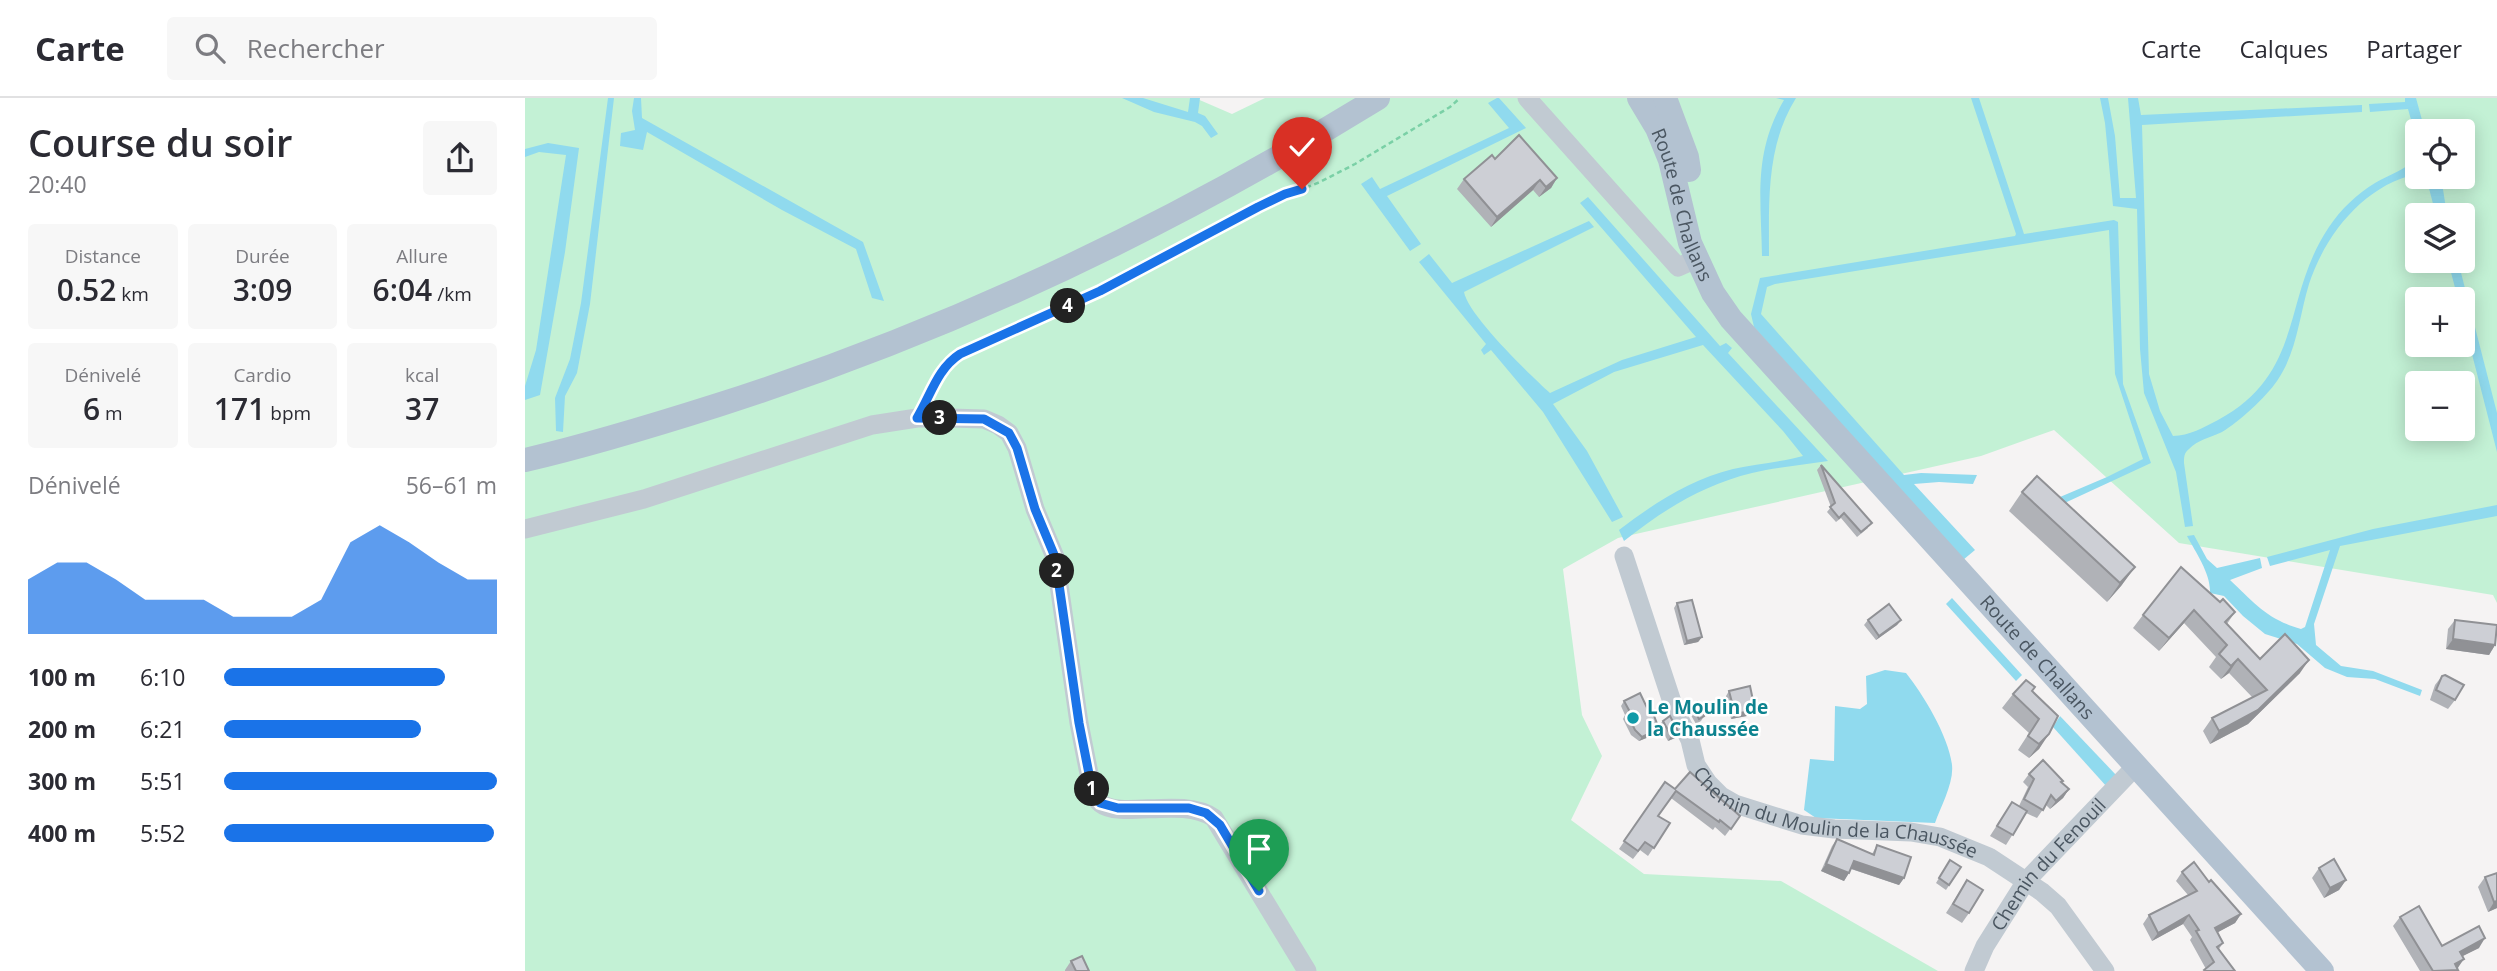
<!DOCTYPE html>
<html lang="fr">
<head>
<meta charset="utf-8">
<style>
  body { margin:0; font-family:"Open Sans",sans-serif; background:#f7f7f7; color:#2b2b33; height:100vh; display:flex; flex-direction:column; font-size:26px; white-space:nowrap }
  * { box-sizing:border-box; margin:0 }
  p { font-size:23px; color:#7c7c81 }
  .icon { flex:none; width:38px; height:38px; fill:none; stroke:currentColor; stroke-width:2; stroke-linecap:round; stroke-linejoin:round }
  .map { position:relative; flex:1; overflow:hidden }
  .panel { display:flex; flex-direction:column; background:#fff; width:525px }
  .panel>* { flex:none }
  .buttons { position:absolute; left:1880px; top:21px; display:grid; gap:14px }
  .buttons a { display:grid; place-items:center; width:70px; height:70px; border-radius:7px; background:#fff; box-shadow:0 4px 18px #0003; font-size:35px }
  .pin { position:absolute; display:grid; place-items:center; width:60px; height:60px; color:#fff; margin:-72px -30px; border-radius:50% 50% 50% 0; rotate:-45deg; box-shadow:0 0 7px #0007 }
  .pin .icon { rotate:45deg }
  .km { position:absolute; width:35px; height:35px; margin:-18px; border-radius:50%; background:#222; color:#fff; font-size:19px; line-height:35px; text-align:center }
  .round { display:grid; place-items:center; flex:none; width:74px; height:74px; border-radius:7px; background:#f7f7f7 }
  .summary { display:flex; align-items:center; justify-content:space-between; height:119px; padding:0 28px }
  h1 { font-size:38px; font-weight:600; line-height:52px }
  .stats { display:grid; grid-template-columns:repeat(3,1fr); gap:10px; height:119px; padding:7px 28px }
  .stats div { display:grid; align-content:center; border-radius:7px; background:#f7f7f7; text-align:center }
  .stats b { font-size:30px; font-weight:600 }
  .stats small { font-size:19px; font-weight:400 }
  .stats p { font-size:19px }
  .chart { height:196px; padding:14px 28px }
  .chart p { display:flex; justify-content:space-between }
  .chart svg { width:100%; height:126px; margin-top:7px; fill:#1a73e8; opacity:.7 }
  ul { padding:0 28px; list-style:none; font-size:23px }
  li { display:grid; grid-template-columns:112px 84px 1fr; align-items:center; height:52px }
  li i { height:18px; border-radius:9px; background:#1a73e8 }
  header { display:flex; align-items:center; gap:42px; box-sizing:border-box; height:98px; padding:0 35px; background:#fff; border-bottom:2px solid #e1e1e2 }
  header strong { font-size:33px }
  nav { display:flex; gap:38px; margin-inline-start:auto; font-size:24px }
  .search { width:490px; height:63px; background:#f7f7f7; display:flex; align-items:center; gap:18px; box-sizing:border-box; padding:0 24px; border-radius:7px; color:#7c7c81; font-size:26px }
  main { display:flex; flex:1; min-height:0 }
  .map>svg:first-child { display:block }
</style>
</head>
<body>
<header>
<strong>Carte</strong>
<div class="search"><svg class="icon" aria-label="search" viewBox="0 0 24 24"><circle cx="10" cy="10" r="6"/><path d="M15 15l6 6"/></svg>Rechercher</div>
<nav><a>Carte</a><a>Calques</a><a>Partager</a></nav>
</header>
<main>
<section class="panel">
<div class="summary"><div><h1>Course du soir</h1><p>20:40</p></div><a class="round"><svg class="icon" aria-label="share" viewBox="0 0 24 24"><path d="M12 15V3M7 8l5-5 5 5M5 13v7h14v-7"/></svg></a></div>
<div class="stats">
<div><p>Distance</p><b>0.52<small> km</small></b></div>
<div><p>Durée</p><b>3:09</b></div>
<div><p>Allure</p><b>6:04<small> /km</small></b></div>
</div>
<div class="stats">
<div><p>Dénivelé</p><b>6<small> m</small></b></div>
<div><p>Cardio</p><b>171<small> bpm</small></b></div>
<div><p>kcal</p><b>37</b></div>
</div>
<div class="chart"><p><span>Dénivelé</span>56–61 m</p>
<svg viewBox="0 0 160 44" preserveAspectRatio="none"><path d="M0 44V25L10 19L20 19L30 25L40 32L50 32L60 32L70 38L80 38L90 38L100 32L110 12L120 6L130 12L140 19L150 25L160 25V44z"/></svg>
</div>
<ul>
<li><b>100 m</b>6:10<i style="width:81%"></i></li>
<li><b>200 m</b>6:21<i style="width:72%"></i></li>
<li><b>300 m</b>5:51<i style="width:100%"></i></li>
<li><b>400 m</b>5:52<i style="width:99%"></i></li>
</ul>
</section>
<div class="map">
<svg width="1972" height="873" viewBox="0 0 1972 873">
  <rect width="100%" height="100%" fill="#f5f3f3"/>
  <path fill="#c3f1d5" fill-rule="evenodd" d="M0,0H670L707,16L740,0H1972V505L1968,497L1654,445L1529,332L1456,358L1093,440L1038,471L1057,617L1077,658L1046,722L1119,776L1256,783L1413,873H0ZM1892,33H1937V79H1892ZM1892,117H1937V163H1892ZM1892,201H1937V247H1892ZM1892,285H1937V331H1892Z"/>
  <g fill="#90daee">
    <polygon points="83,0 89,0 65,206 52,275 40,298 38,334 31,333 30,300 45,261 56,205"/>
    <polygon points="109,0 116,0 117,20 338,144 359,203 347,200 331,151 257,112 122,34 118,52 95,48 96,35 110,32 107,13"/>
    <polygon points="597,0 618,0 663,14 665,0 675,0 673,15 680,18 693,36 686,40 677,28 670,24 629,14"/>
    <polygon points="972,0 974,0 1001,30 862,98 896,146 885,153 836,86 847,79 855,91 984,30 963,5"/>
    <path d="M1251,0H1271C1241,48 1244,103 1244,158H1237C1236,100 1228,55 1259,2Z"/>
    <polygon points="1446,0 1454,0 1499,136 1589,122 1593,124 1598,286 1626,365 1531,409 1535,399 1582,379 1618,361 1590,276 1584,132 1250,186 1242,189 1236,216 1379,377 1396,375 1452,377 1448,386 1414,384 1389,386 1450,452 1438,462 1229,229 1226,216 1235,180 1490,138 1491,136"/>
    <path d="M1575,0H1583L1590,38L1595,100H1611L1603,0H1613L1616,17L1837,7V14L1617,27L1624,276L1635,313L1648,338C1664,338 1679,329 1693,322C1781,274 1756,200 1804,129C1816,111 1832,96 1850,85C1864,77 1881,71 1892,60V76C1839,87 1800,137 1784,186C1774,219 1772,254 1752,283C1741,299 1714,324 1697,334C1687,339 1672,342 1664,351C1659,355 1659,359 1659,365L1668,428L1660,429L1651,374L1619,295L1615,251L1612,111L1588,108L1580,25Z"/>
    <polygon points="1880,0 1891,0 1900,33 1892,33 1892,43 1883,11 1845,14 1844,6 1880,4"/>
    <polygon points="23,45 54,50 40,154 15,297 0,302 0,288 11,252 41,57 14,54 0,59 0,51"/>
    <polygon points="1901,79 1934,79 1917,85 1922,117 1911,117"/>
    <path d="M1063,99L1195,248L1201,245L1207,250L1203,255L1303,363C1278,367 1252,369 1227,375C1178,387 1138,412 1099,443L1094,432C1128,406 1166,381 1208,371C1231,366 1256,364 1278,358L1258,333L1178,247L1089,274L1028,306L1062,353L1098,419L1087,424L1018,314L966,252L959,257L956,252L961,246L894,164L904,156L927,185L1064,123L1069,129L939,194C943,217 1005,277 1025,295L1097,262L1171,239L1055,105Z"/>
    <polygon points="1923,163 1933,163 1972,315 1972,354 1937,217 1937,201 1933,201"/>
    <path d="M1972,407V418L1815,448L1789,526L1791,547L1816,568L1848,573L1897,592L1895,598L1850,581L1822,579L1800,570L1772,546L1740,536L1718,518L1699,498L1685,495C1686,476 1671,455 1662,438L1669,437L1682,461L1692,470L1735,460L1737,470L1705,482C1730,505 1741,521 1776,531L1780,529L1805,452L1745,468L1742,459L1848,431Z"/>
    <polygon points="1427,500 1497,577 1491,583 1421,506"/>
    <path d="M1360,572L1381,575C1398,596 1424,639 1427,667C1429,685 1416,708 1410,725L1291,720L1279,712L1285,661L1309,663L1310,608L1335,611L1342,606L1341,578Z"/>
    <polygon points="1535,618 1592,678 1582,689 1528,629"/>
  </g>
  <g fill="none" stroke-linecap="round" stroke-linejoin="round">
    <polyline stroke="#7ad0a6" stroke-width="2.5" stroke-dasharray="5 3.5" stroke-linecap="butt" points="403,302 421,266 435,256 575,193 733,109 795,84 830,66 925,9 935,0"/>
    <g stroke="#c1cad2" stroke-width="19">
      <polyline points="1002,0 1153,169 1171,161"/>
      <path d="M0,431L119,401L347,327L392,320H425L459,321L473,327L484,335L492,350L510,411L530,459L554,625L567,691C569,695 571,702 575,705C596,722 657,698 689,720L782,873"/>
      <path id="s1" d="M1099,458L1149,610L1165,642L1171,667L1183,685L1196,698L1210,706L1277,727L1309,731L1386,734L1415,739L1464,759L1517,794L1533,808L1580,873"/>
      <path id="s2" d="M1449,873L1460,848L1501,783L1611,668"/>
    </g>
    <g stroke="#b3c2d1" stroke-width="24">
      <path id="s3" d="M1114,0L1132,30L1145,62L1165,145L1188,195L1206,221L1797,873"/>
      <polyline points="1140,0 1162,59 1164,72"/>
      <path d="M0,362C65,347 130,327 193,307C425,233 646,128 853,0"/>
    </g>
  </g>
  <g fill="#b0b2b7">
    <polygon points="970,61 1032,80 1026,90 1014,99 1008,92 966,129 932,91 939,81"/>
    <polygon points="1296,367 1343,430 1332,439 1316,420 1311,424 1302,414 1306,409 1292,372"/>
    <polygon points="1497,394 1610,469 1596,488 1582,504 1484,413"/>
    <polygon points="1695,504 1710,514 1702,526 1735,561 1775,575 1723,626 1685,646 1678,633 1687,620 1728,600 1704,575 1696,581 1684,569 1691,559 1659,525 1634,553 1608,530 1618,517"/>
    <polygon points="1152,505 1177,539 1173,544 1159,547 1149,510"/>
    <polygon points="1343,522 1376,522 1372,527 1351,542 1339,527"/>
    <polygon points="1930,522 1970,547 1964,557 1921,551 1923,531"/>
    <polygon points="1917,578 1930,602 1923,611 1905,602 1910,587"/>
    <polygon points="1204,593 1227,617 1206,621 1201,598"/>
    <polygon points="1507,593 1533,618 1514,651 1504,660 1493,652 1504,635 1477,610 1488,596"/>
    <polygon points="1099,603 1131,636 1114,643 1106,637 1098,621 1100,617 1096,608"/>
    <polygon points="1167,607 1179,618 1176,623 1171,626 1163,612"/>
    <polygon points="1138,623 1154,635 1150,640 1143,643 1134,627"/>
    <polygon points="1504,676 1538,683 1537,685 1544,691 1538,700 1525,711 1521,707 1512,720 1501,715 1481,747 1465,738 1487,704 1494,708 1503,689 1498,684"/>
    <polygon points="1140,684 1150,691 1215,718 1200,738 1190,729 1188,732 1146,700 1133,718 1145,725 1123,758 1115,752 1108,761 1094,751"/>
    <polygon points="1312,741 1347,756 1352,747 1379,780 1374,787 1326,771 1319,783 1296,773 1307,748"/>
    <polygon points="1425,762 1436,769 1421,792 1411,785"/>
    <polygon points="1794,770 1821,782 1814,792 1799,800 1787,780"/>
    <polygon points="1657,774 1684,784 1716,816 1710,825 1693,834 1698,845 1694,851 1710,873 1679,873 1681,871 1665,842 1667,839 1658,826 1627,843 1618,826 1624,817 1663,797 1651,783"/>
    <polygon points="1972,775 1972,810 1963,814 1953,789 1960,779"/>
    <polygon points="1442,782 1444,815 1437,825 1421,815"/>
    <polygon points="1875,819 1917,848 1954,850 1937,858 1933,870 1933,873 1895,873 1868,828"/>
    <polygon points="546,863 564,873 540,873 540,872"/>
  </g>
  <g fill="#909195">
    <polygon points="1032,80 1026,90 1014,99 1021,89"/>
    <polygon points="1015,82 1008,92 966,129 972,119"/>
    <polygon points="1610,469 1596,488 1582,504 1595,485"/>
    <polygon points="1669,512 1659,525 1634,553 1644,540"/>
    <polygon points="1376,522 1372,527 1351,542 1354,538"/>
    <polygon points="1177,539 1173,544 1159,547 1162,543"/>
    <polygon points="1928,541 1970,547 1964,557 1921,551"/>
    <polygon points="1713,561 1704,575 1696,581 1706,568"/>
    <polygon points="1784,562 1775,575 1723,626 1685,646 1694,633"/>
    <polygon points="1230,612 1227,617 1206,621 1210,616"/>
    <polygon points="1134,631 1131,636 1114,643 1117,639"/>
    <polygon points="1154,635 1150,640 1143,643 1146,638"/>
    <polygon points="1524,636 1514,651 1504,660 1514,646"/>
    <polygon points="1544,691 1538,700 1525,711 1531,703"/>
    <polygon points="1329,763 1379,780 1374,787 1324,770"/>
    <polygon points="1301,766 1324,775 1319,783 1296,773"/>
    <polygon points="1821,782 1814,792 1799,800 1805,790"/>
    <polygon points="1972,803 1972,810 1963,814 1969,804"/>
    <polygon points="1716,816 1710,825 1684,839 1690,830"/>
    <polygon points="1664,817 1658,826 1627,843 1633,835"/>
    <polygon points="1960,840 1954,850 1928,863 1935,854"/>
    <polygon points="1939,861 1932,871 1930,866"/>
  </g>
  <g fill="#cdcfd5" stroke="#909195" stroke-width="2">
    <polygon points="994,37 1032,80 1021,89 1015,82 972,119 939,81 967,57 970,61"/>
    <polygon points="1296,367 1347,425 1336,434 1319,415 1314,420 1305,409 1310,405"/>
    <polygon points="1512,378 1610,469 1595,485 1497,394"/>
    <polygon points="1656,469 1695,504 1698,501 1710,514 1700,524 1735,561 1760,536 1784,562 1733,612 1694,633 1687,620 1742,592 1713,561 1706,568 1694,556 1702,547 1669,512 1644,540 1618,517"/>
    <polygon points="1167,502 1177,539 1162,543 1152,505"/>
    <polygon points="1364,506 1376,522 1354,538 1343,522"/>
    <polygon points="1930,522 1972,527 1970,547 1928,541"/>
    <polygon points="1920,577 1939,587 1930,602 1911,592 1917,578"/>
    <polygon points="1501,582 1510,589 1507,593 1533,618 1524,636 1514,646 1503,638 1514,621 1488,596"/>
    <polygon points="1225,588 1230,612 1210,616 1204,593"/>
    <polygon points="1115,595 1124,614 1128,615 1134,631 1117,639 1110,632 1102,616 1105,614 1099,603"/>
    <polygon points="1172,604 1179,618 1174,621 1167,607"/>
    <polygon points="1145,618 1154,635 1146,638 1138,623"/>
    <polygon points="1518,662 1538,683 1536,684 1544,691 1531,703 1526,697 1518,712 1499,701 1509,681 1504,676"/>
    <polygon points="1165,674 1215,718 1206,731 1195,722 1194,724 1151,693 1133,718 1145,725 1129,750 1120,744 1113,753 1099,743 1140,684 1150,691"/>
    <polygon points="1487,704 1502,713 1488,737 1472,728"/>
    <polygon points="1312,741 1349,757 1352,747 1386,759 1379,780 1329,763 1324,775 1301,766"/>
    <polygon points="1809,761 1821,782 1805,790 1794,770"/>
    <polygon points="1425,762 1436,769 1424,787 1414,780"/>
    <polygon points="1669,764 1684,784 1686,782 1716,816 1690,830 1698,845 1692,849 1710,873 1680,873 1679,872 1689,864 1671,833 1674,832 1664,817 1633,835 1624,817 1672,793 1657,774"/>
    <polygon points="1972,775 1972,803 1969,804 1960,779"/>
    <polygon points="1442,782 1458,792 1444,815 1428,806"/>
    <polygon points="1894,808 1917,848 1954,828 1960,840 1935,854 1939,861 1930,866 1933,872 1908,873 1875,819"/>
    <polygon points="557,858 564,873 551,873 546,863"/>
  </g>
  <g fill="none" stroke-linecap="round" stroke-linejoin="round">
    <defs>
      <path id="route" d="M734,793L695,727L681,715L664,710H593L575,705L567,691L554,625L530,459L510,411L492,350L484,335L459,321L392,320C406,297 412,271 435,256L575,193L733,109L760,96L777,91"/>
    </defs>
    <use href="#route" stroke="#fff" stroke-width="14"/>
    <use href="#route" stroke="#1a73e8" stroke-width="9"/>
  </g>
  <circle fill="#0f9aa8" stroke="#fff" stroke-width="2.5" cx="1108" cy="620" r="7"/>
  <g text-anchor="middle" dominant-baseline="central" stroke-width="5" stroke-linejoin="round" paint-order="stroke">
    <g font-size="19" fill="#4a5661" stroke="#fff">
      <text stroke="none"><textPath href="#s3" startOffset="116">Route de Challans</textPath></text>
      <text stroke="none"><textPath href="#s3" startOffset="698">Route de Challans</textPath></text>
      <text stroke="none"><textPath href="#s1" startOffset="376">Chemin du Moulin de la Chaussée</textPath></text>
      <text stroke="none"><textPath href="#s2" startOffset="131">Chemin du Fenouil</textPath></text>
    </g>
    <g font-size="19" font-weight="bold" fill="#0d838f" stroke="#fff" text-anchor="start">
      <text x="1122" y="609">Le Moulin de<tspan x="1122" dy="22">la Chaussée</tspan></text>
    </g>
  </g>
</svg>
<div class="buttons">
<a><svg class="icon" aria-label="locate" viewBox="0 0 24 24"><circle cx="12" cy="12" r="6"/><path d="M12 2v4M12 18v4M2 12h4M18 12h4"/></svg></a>
<a><svg class="icon" aria-label="layers" viewBox="0 0 24 24"><path d="M12 4l9 5-9 5-9-5zM3 14l9 5 9-5"/></svg></a>
<a>+</a>
<a>−</a>
</div>
<div class="pin" style="left:734px;top:793px;background:#1e9e55"><svg class="icon" aria-label="arrive" viewBox="0 0 24 24"><path d="M6 21V4h12l-3 4 3 4H6"/></svg></div>
<div class="pin" style="left:777px;top:91px;background:#d93025"><svg class="icon" aria-label="check" viewBox="0 0 24 24"><path d="M5 12l5 5 9-10"/></svg></div>
<b class="km" style="left:567px;top:691px">1</b>
<b class="km" style="left:532px;top:473px">2</b>
<b class="km" style="left:415px;top:320px">3</b>
<b class="km" style="left:543px;top:208px">4</b>
</div>
</main>
</body>
</html>
